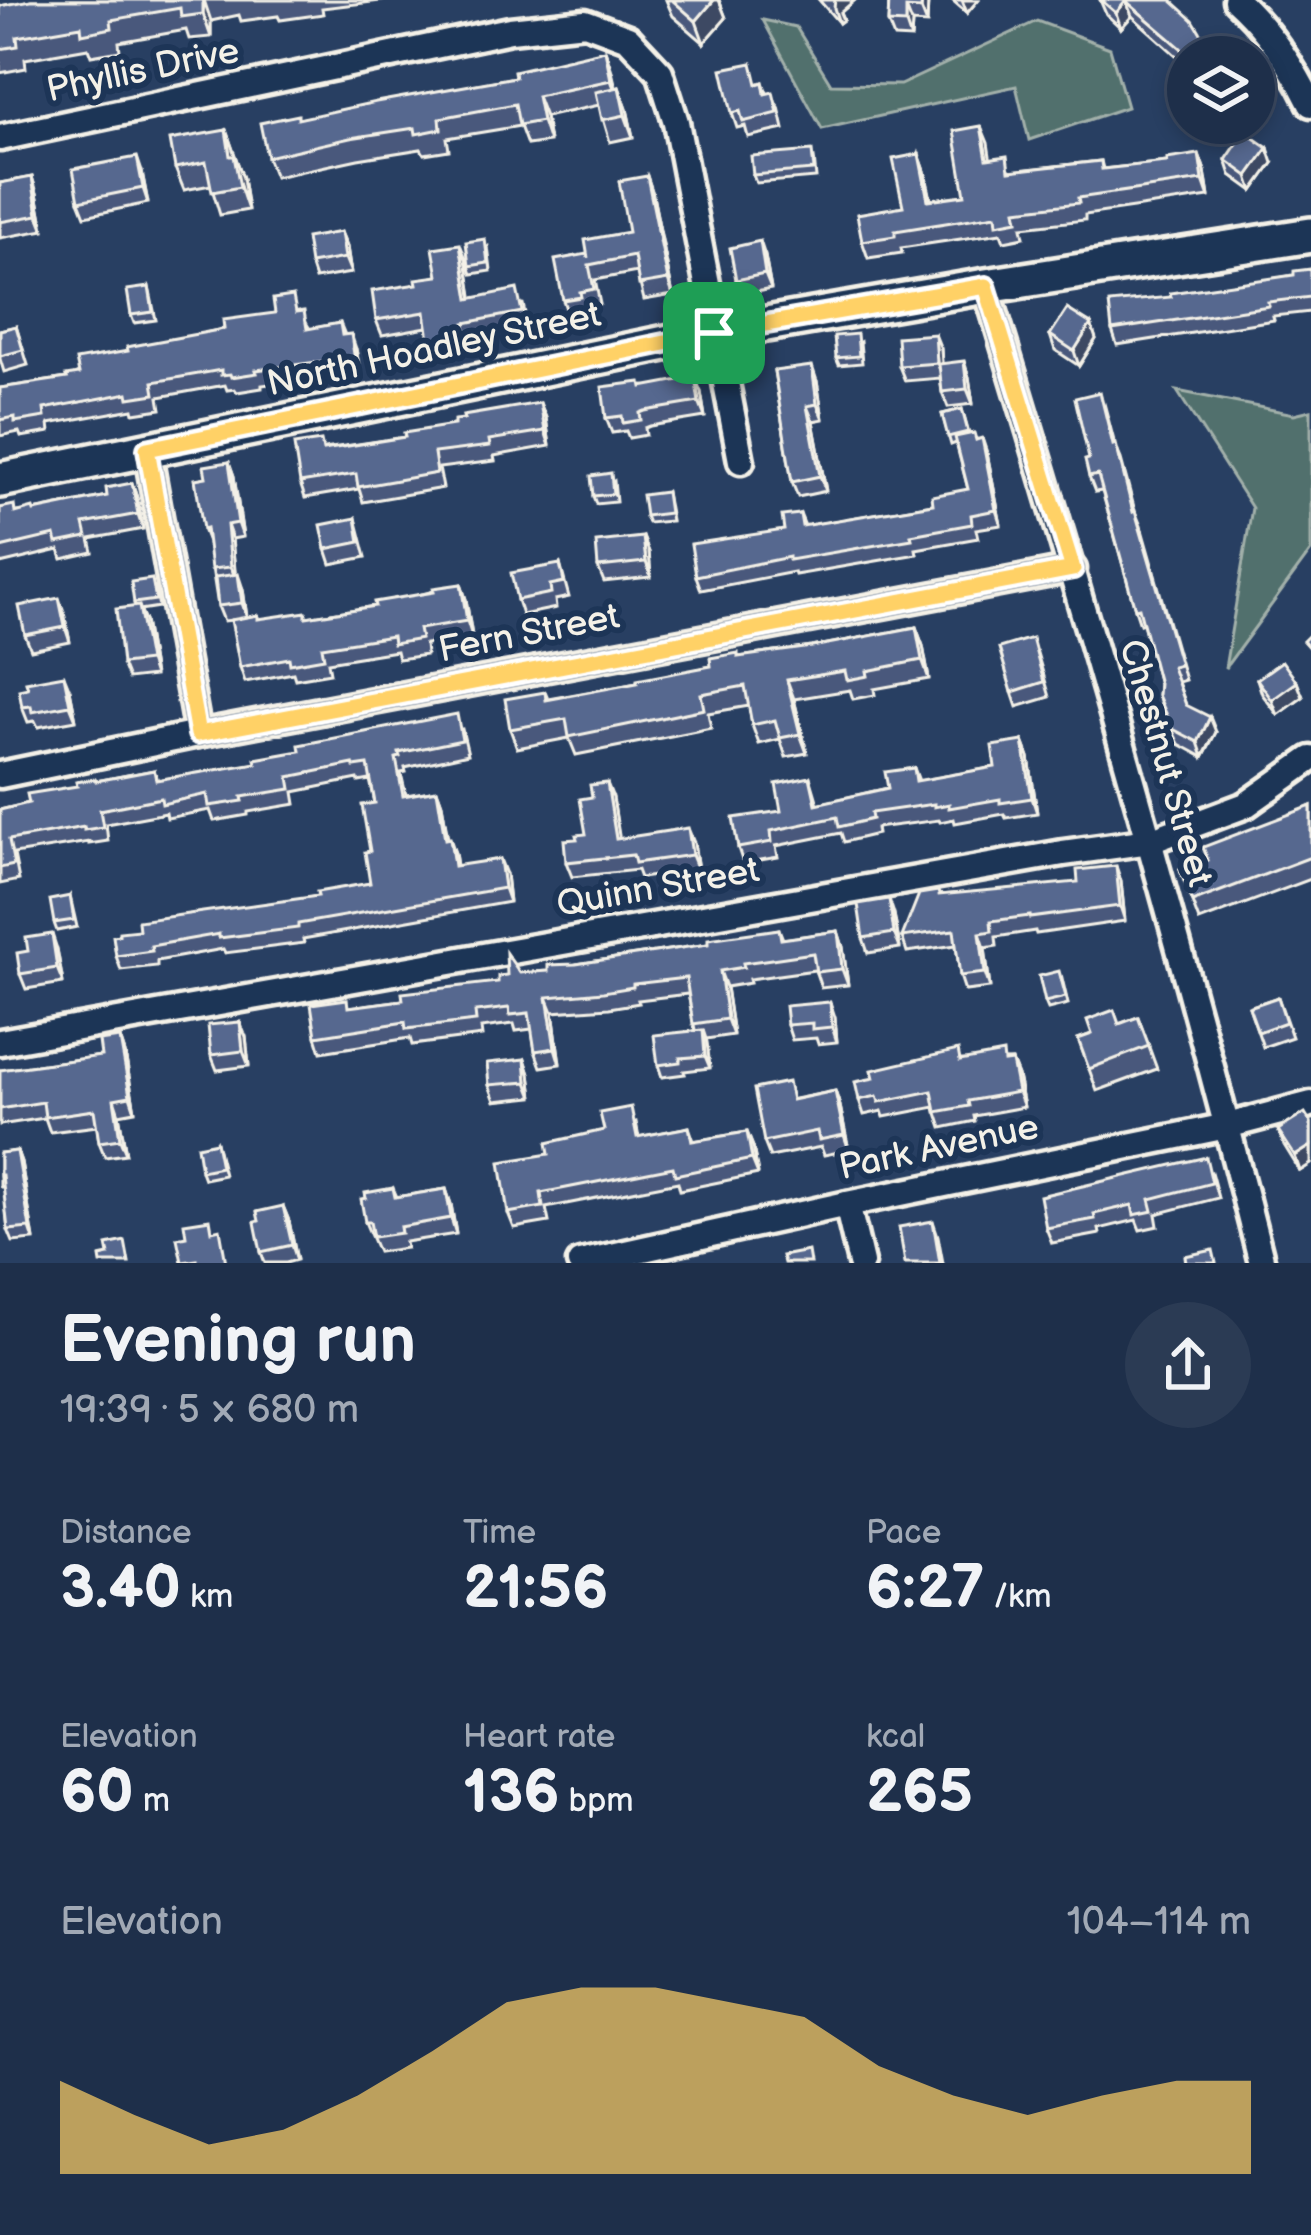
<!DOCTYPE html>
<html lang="en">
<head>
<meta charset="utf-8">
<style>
  body { margin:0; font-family:"Balsamiq Sans",sans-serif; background:#2b3b54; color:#f1f3f6; height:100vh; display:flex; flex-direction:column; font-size:45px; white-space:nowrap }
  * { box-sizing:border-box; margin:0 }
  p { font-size:39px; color:#a1a9b5 }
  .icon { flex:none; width:66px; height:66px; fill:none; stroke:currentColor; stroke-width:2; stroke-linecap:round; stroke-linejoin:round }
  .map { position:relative; height:1263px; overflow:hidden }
  .sheet { display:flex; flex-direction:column; background:#1e2f4a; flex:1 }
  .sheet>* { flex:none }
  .controls { position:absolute; left:1167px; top:36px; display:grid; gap:24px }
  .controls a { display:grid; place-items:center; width:108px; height:108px; border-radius:50%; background:#1e2f4a; box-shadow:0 6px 18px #0003,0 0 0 3px #3c4a62; font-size:60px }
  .pin { position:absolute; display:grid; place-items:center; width:102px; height:102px; color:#fff; margin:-51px; border-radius:24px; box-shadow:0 6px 18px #0006 }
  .round { display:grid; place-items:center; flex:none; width:126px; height:126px; border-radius:63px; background:#2b3b54 }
  .summary { display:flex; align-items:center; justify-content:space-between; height:204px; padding:0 60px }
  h1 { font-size:66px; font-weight:600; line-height:90px }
  .figures { display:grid; grid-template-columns:repeat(3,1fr); gap:18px; height:204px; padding:12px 60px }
  .figures div { display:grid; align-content:center }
  .figures b { font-size:60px; font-weight:600 }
  .figures small { font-size:33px; font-weight:400 }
  .figures p { font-size:33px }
  .chart { height:336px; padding:24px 60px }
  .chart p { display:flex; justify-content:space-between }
  .chart svg { width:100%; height:216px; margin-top:12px; fill:#ffd166; opacity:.7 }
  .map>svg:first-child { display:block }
</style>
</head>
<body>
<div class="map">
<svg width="1311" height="1263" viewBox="0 0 1311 1263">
  <rect width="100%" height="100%" fill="#283f62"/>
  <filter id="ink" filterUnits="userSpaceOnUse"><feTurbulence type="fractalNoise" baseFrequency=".00833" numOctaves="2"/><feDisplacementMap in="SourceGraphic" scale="24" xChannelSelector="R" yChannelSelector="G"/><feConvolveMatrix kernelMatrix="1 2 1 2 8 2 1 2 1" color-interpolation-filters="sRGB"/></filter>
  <g filter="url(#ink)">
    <g fill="#516f6d" stroke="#a2b0aa" stroke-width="3">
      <polygon points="763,20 796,27 831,84 900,85 1037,21 1110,48 1127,107 1029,140 1016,86 822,129"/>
      <polygon points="1177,391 1294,414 1311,410 1311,551 1225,668 1252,508"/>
    </g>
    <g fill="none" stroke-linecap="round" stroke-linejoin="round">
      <defs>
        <g id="street">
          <path d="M1236,0C1268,29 1292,65 1311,104"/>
          <polyline points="0,138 510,30 585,22 628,38 660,72 676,122 741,461"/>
          <path d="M986,286C1085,610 1179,935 1262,1263"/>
          <polyline points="147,449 198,734"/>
          <polyline points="0,775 198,734 1073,569"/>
          <polyline points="0,1042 1063,853 1150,841 1246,805 1311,759"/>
          <polyline points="847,1204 861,1263"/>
          <polyline points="580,1263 847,1204 1227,1126 1311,1104"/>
        </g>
        <polyline id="secondary" points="0,480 714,333 986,286 1311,235"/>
      </defs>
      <use href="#street" stroke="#f4f1e8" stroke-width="33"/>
      <use href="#secondary" stroke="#f4f1e8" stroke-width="42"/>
      <use href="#street" stroke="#1d3557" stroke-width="24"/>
      <use href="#secondary" stroke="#1d3557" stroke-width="33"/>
    </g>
    <g fill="#4a597b" stroke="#f4f1e8" stroke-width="3">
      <polygon points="31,0 389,0 322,8 323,14 280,20 278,16 241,21 239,15 211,21 211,37 189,39 186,30 119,42 120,51 91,56 88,48 25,59 26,68 0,73 0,6"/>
      <polygon points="666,0 719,0 726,18 704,43 673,16"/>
      <polygon points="819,0 855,0 840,13 843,20 839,23"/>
      <polygon points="889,0 928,0 927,24 912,23 911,39 894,38 888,23"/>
      <polygon points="952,0 978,0 967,13"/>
      <polygon points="1100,0 1171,0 1188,57 1188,66 1132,16 1121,28 1106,14"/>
      <polygon points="605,50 616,88 619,87 627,109 633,137 610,142 599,105 545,117 549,142 527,145 520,126 447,138 449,150 424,154 421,149 358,159 275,177 267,157 299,119 515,77"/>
      <polygon points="763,82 767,93 779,107 784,129 748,137 745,126 737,128 732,113 759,83"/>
      <polygon points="981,126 990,159 1012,171 1101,161 1103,169 1167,162 1199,154 1205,171 1209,197 1085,215 1085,220 1022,227 1024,237 1004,241 1001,233 901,248 902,253 868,258 862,241 903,206 919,154 925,171 931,199 965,195"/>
      <polygon points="226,130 243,178 248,210 220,215 211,185 184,190 175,168"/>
      <polygon points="814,158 816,178 756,183 753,175"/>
      <polygon points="1226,160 1273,163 1253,191 1231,175"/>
      <polygon points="142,172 148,203 85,216 79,201"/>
      <polygon points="647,176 652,191 673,295 644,300 637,272 595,280 600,304 585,307 586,312 568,315 563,300 588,255 628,232"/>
      <polygon points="32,177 37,193 44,230 0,238 0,183"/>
      <polygon points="341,232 347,247 351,273 315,279 310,264"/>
      <polygon points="488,247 491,271 472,274 469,266"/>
      <polygon points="765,256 771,289 741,295 736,280"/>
      <polygon points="466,259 472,298 523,304 528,327 470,338 472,349 434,354 427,327 382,335 376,320 417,284 438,276"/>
      <polygon points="1311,269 1311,312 1273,316 1274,320 1117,345 1112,330 1171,297 1294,275"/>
      <polygon points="149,287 156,320 134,323 131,315"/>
      <polygon points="299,311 310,329 340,323 345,335 356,349 361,376 340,380 338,375 262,385 262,388 237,392 235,389 227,390 225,385 159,397 161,409 134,413 133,409 49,424 50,432 21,437 19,432 0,436 0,388 67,378 128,351"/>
      <polygon points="1091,324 1096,339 1079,366 1055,350 1050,335"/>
      <polygon points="16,326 28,365 4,372 0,359 0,330"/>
      <polygon points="860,342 862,363 839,365 836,358"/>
      <polygon points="941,349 942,364 969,377 973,404 948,407 942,392 940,378 905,381 899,366"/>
      <polygon points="774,371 817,381 823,419 813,421 826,491 798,497 792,482"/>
      <polygon points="643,386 701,392 705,417 650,426 645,428 646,435 629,438 626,431 612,433 606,418"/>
      <polygon points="540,403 546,418 550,446 494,456 495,461 439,468 443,488 363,502 359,489 305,498 300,483 325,449 405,437"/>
      <polygon points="1105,407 1115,445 1121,459 1135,511 1141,526 1185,680 1178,682 1186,705 1216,732 1203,757 1179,744 1163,710 1158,695 1159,684 1143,623 1140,624 1135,609 1102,491 1095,492 1089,477 1089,459"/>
      <polygon points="962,409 969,434 977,439 987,453 1001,525 976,529 978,538 916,549 917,554 795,575 794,572 701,590 696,576 784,530 800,514 805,526 933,504 968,489 956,443 951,445 942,414"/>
      <polygon points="229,462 234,476 243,537 232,539 235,574 243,589 247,617 259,619 307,617 375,606 461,584 466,599 472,636 425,644 426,655 398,659 396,651 328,662 330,673 295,679 293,673 245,682 240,667 233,620 224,621 218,606 208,542 203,529 206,477"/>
      <polygon points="614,481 616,502 596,504 593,496"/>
      <polygon points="132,483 137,498 143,529 90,539 93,552 62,559 59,550 0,564 0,508 16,512 34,511 107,496"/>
      <polygon points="666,492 671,521 648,523 645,516"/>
      <polygon points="356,518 366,557 331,564 326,549"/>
      <polygon points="643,537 649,552 651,577 604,582 598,567"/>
      <polygon points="560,564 569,597 555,600 556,608 522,615 517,600"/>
      <polygon points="155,587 159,607 140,610 145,621 154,676 128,679 122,664 135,607 134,603"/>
      <polygon points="64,613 70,642 31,650 25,635"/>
      <polygon points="916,627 923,646 929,679 874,689 875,695 853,699 850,690 794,699 807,753 786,757 780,739 759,744 752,725 749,706 708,713 711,728 576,755 569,738 517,748 510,729 545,692 548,699 637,683 711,666 739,657 812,647"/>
      <polygon points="1037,653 1050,697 1017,707 1012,692"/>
      <polygon points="1257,679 1297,682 1303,697 1278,715 1262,694"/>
      <polygon points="70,690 76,720 38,727 35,721 28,722 22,707"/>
      <polygon points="462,729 468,754 405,768 406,772 401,773 406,795 437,790 442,804 448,838 455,853 457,866 506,874 509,902 303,939 304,943 225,953 223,949 157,961 157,966 121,970 116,956 139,930 318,896 370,883 370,851 375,803 370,780 359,782 358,779 294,792 296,804 248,812 248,815 214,821 210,810 167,818 166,813 106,824 108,841 89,844 89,842 14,854 19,880 0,884 0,810 29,803 96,781 154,770 158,780"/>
      <polygon points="1023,741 1029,757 1037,813 1006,818 1004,814 955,823 954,819 940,822 939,820 876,828 877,834 844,842 841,833 776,846 778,857 743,863 738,848 781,811 810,777 818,804 888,788 914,768 919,781 995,767"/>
      <polygon points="613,798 619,839 694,843 698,870 640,878 637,870 572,877 566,862 577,839 586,834"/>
      <polygon points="1311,806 1311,879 1199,921 1180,870 1208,860"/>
      <polygon points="1121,881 1125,921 1036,934 1035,931 996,937 997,946 985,948 990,988 965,991 960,976 956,945 907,952 902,937 939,895"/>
      <polygon points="70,896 77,927 57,931 54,923"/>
      <polygon points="894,914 900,948 868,953 863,938"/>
      <polygon points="779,929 783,939 838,931 843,947 848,985 821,988 815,970 749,979 750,983 726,987 733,1035 706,1039 710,1068 684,1071 685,1074 662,1077 658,1065 695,1030 688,994 638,1000 639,1003 609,1008 553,1012 560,1064 541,1067 535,1051 532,1029 516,1031 514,1024 481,1028 482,1036 412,1045 410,1038 321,1052 316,1036 350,1007 403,1000 498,982 520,973 548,971 576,964 708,944"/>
      <polygon points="57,949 63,983 26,989 20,974"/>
      <polygon points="1062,978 1068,1004 1048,1009 1045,1002"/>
      <polygon points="1278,997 1292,1037 1263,1047 1249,1007"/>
      <polygon points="835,1017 837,1042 818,1044 816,1038 792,1040 787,1025"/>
      <polygon points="1138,1017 1157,1069 1097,1091 1078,1039"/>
      <polygon points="246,1037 249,1066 217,1070 211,1055"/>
      <polygon points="120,1038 125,1053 135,1111 119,1114 126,1154 105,1157 99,1142 97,1126 50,1132 45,1118 0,1125 0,1070 101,1056"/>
      <polygon points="525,1059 530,1074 533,1097 495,1101 489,1085"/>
      <polygon points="961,1060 1012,1061 1018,1076 1024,1107 974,1116 975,1121 942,1128 935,1107 884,1117 882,1111 864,1115 859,1100"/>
      <polygon points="835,1091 840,1106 849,1150 824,1155 821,1147 770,1157 764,1142 794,1099"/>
      <polygon points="636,1122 639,1137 689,1127 694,1141 747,1132 753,1147 758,1174 680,1190 678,1182 546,1208 549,1222 514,1228 508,1213 549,1154"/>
      <polygon points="1311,1123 1311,1164 1300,1171 1284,1145 1278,1130"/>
      <polygon points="216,1142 224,1175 204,1179 201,1171"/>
      <polygon points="17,1151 21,1162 34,1240 13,1242 8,1230 4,1187 1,1187 0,1185 0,1153"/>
      <polygon points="1211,1172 1218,1198 1156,1214 1158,1226 1140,1230 1136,1220 1099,1229 1100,1234 1052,1243 1046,1228"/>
      <polygon points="393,1188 397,1197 446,1189 451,1204 456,1234 405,1242 406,1248 378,1252 365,1222"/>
      <polygon points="283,1206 289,1221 297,1260 286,1263 265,1263 261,1252 259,1221"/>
    </g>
    <g fill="#3c4864" stroke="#f4f1e8" stroke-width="3">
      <polygon points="204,0 211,21 211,37 203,14"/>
      <polygon points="714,0 719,0 726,18 704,43 696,21"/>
      <polygon points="835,0 855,0 840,13 843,20 839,23 834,8"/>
      <polygon points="922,0 928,0 927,24 921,9"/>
      <polygon points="962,0 978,0 967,13"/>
      <polygon points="1126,1 1132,16 1121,28 1116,13"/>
      <polygon points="906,8 912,23 911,39 906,24"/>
      <polygon points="605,50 612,71 619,101 611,80"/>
      <polygon points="619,87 627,109 633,137 625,115"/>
      <polygon points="537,96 545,117 549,142 542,121"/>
      <polygon points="981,126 988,143 993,176 987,159"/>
      <polygon points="226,130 243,178 248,210 230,156"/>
      <polygon points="1268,148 1273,163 1253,191 1248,176"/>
      <polygon points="919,154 925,171 934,217 928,200"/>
      <polygon points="1199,154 1205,171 1209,197 1203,180"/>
      <polygon points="137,157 142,172 148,203 143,188"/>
      <polygon points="647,176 652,191 673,295 668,280"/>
      <polygon points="32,177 37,193 44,230 38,215"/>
      <polygon points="341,232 347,247 351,273 345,258"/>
      <polygon points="760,241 765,256 771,289 765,274"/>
      <polygon points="460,244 466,259 475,314 469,299"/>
      <polygon points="1091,324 1096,339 1079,366 1074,351"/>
      <polygon points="351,334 356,349 361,376 355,361"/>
      <polygon points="935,334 941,349 943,378 937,363"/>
      <polygon points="964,361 969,377 973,404 967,389"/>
      <polygon points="812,366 817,381 823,419 817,404"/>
      <polygon points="695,377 701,392 705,417 699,402"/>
      <polygon points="540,403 546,418 550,446 545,431"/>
      <polygon points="807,406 813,421 826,491 820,476"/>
      <polygon points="982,438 987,453 1001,525 996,510"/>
      <polygon points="229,462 234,476 243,537 238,523"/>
      <polygon points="132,483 137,498 143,529 138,514"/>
      <polygon points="227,525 232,539 236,580 231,567"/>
      <polygon points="643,537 649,552 651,577 646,562"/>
      <polygon points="238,574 243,589 247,618 242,603"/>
      <polygon points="461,584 466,599 472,636 467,621"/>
      <polygon points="59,598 64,613 70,642 65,627"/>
      <polygon points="139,606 145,621 154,676 149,661"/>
      <polygon points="916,627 923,646 929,679 922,660"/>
      <polygon points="64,675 70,690 76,720 70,705"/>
      <polygon points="787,680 794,699 807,753 800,734"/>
      <polygon points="1297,682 1303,697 1278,715 1272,700"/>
      <polygon points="1210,717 1216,732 1203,757 1198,742"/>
      <polygon points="1023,741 1029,757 1037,813 1032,798"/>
      <polygon points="607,783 613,798 622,854 616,839"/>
      <polygon points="437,790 442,804 450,853 445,839"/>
      <polygon points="688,828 694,843 698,870 692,855"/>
      <polygon points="450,838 455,853 459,881 454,866"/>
      <polygon points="500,859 506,874 509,902 504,888"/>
      <polygon points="1116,866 1121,881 1125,921 1120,906"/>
      <polygon points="889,899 894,914 900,948 894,933"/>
      <polygon points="838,931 843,947 848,985 842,969"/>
      <polygon points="980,933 985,948 990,988 985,973"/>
      <polygon points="52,934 57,949 63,983 57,968"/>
      <polygon points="720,971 726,987 733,1035 727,1019"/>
      <polygon points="547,997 553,1012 560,1064 555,1048"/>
      <polygon points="830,1002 835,1017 837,1042 832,1027"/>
      <polygon points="240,1022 246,1037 249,1066 243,1051"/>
      <polygon points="703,1030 707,1042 710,1068 705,1056"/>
      <polygon points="120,1038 125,1053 135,1111 130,1096"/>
      <polygon points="525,1059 530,1074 533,1097 527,1082"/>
      <polygon points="1012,1061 1018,1076 1024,1107 1018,1092"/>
      <polygon points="835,1091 840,1106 849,1150 844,1135"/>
      <polygon points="114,1099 119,1114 126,1154 120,1139"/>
      <polygon points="747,1132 753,1147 758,1174 752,1159"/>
      <polygon points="1311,1146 1311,1164 1300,1171 1295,1156"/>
      <polygon points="17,1151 21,1162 34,1240 30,1228"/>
      <polygon points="446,1189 451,1204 456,1234 451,1218"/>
      <polygon points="283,1206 289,1221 297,1260 292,1245"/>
      <polygon points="933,1221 938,1236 943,1263 940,1263"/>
    </g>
    <g fill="#56678f" stroke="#f4f1e8" stroke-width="3">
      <polygon points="31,0 203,0 203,14 181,17 180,8 111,20 112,28 82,34 81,26 17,37 18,46 0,49 0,6"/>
      <polygon points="672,0 714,0 696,21"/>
      <polygon points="889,0 922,0 921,9 906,8 906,24 888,23"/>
      <polygon points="1101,0 1171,0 1193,20 1213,53 1207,57 1188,57 1188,60 1181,48 1126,1 1116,13"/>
      <polygon points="605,50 611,80 537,96 542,121 519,125 515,104 440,118 441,129 416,134 415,128 350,138 267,157 260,123 298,115 298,119 376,102 515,77 514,71"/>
      <polygon points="752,63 757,84 763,82 765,94 773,92 778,113 743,122 740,111 732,113 722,69"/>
      <polygon points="619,87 625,115 602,120 596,92"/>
      <polygon points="981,126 987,159 1007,156 1009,171 1101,161 1102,169 1167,162 1167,159 1199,154 1203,180 1078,198 1079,203 1016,210 1018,220 997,224 996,215 895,231 895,236 862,241 857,214 903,206 893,159 919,154 928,200 965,195 954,131"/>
      <polygon points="226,130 230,156 234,156 240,187 212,192 206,162 175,168 170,140"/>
      <polygon points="1245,132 1268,148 1248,176 1226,160"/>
      <polygon points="812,151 814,170 753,175 751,156"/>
      <polygon points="137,157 143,188 79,201 73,169"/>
      <polygon points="647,176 668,280 639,285 634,256 589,265 594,289 580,292 581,297 563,300 555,260 587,254 588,258 585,240 628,232 619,181"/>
      <polygon points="32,177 38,215 0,222 0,183"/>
      <polygon points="341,232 345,258 310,264 306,238"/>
      <polygon points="485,239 488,263 469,266 466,242"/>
      <polygon points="760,241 765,274 736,280 730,248"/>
      <polygon points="460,244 469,299 517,289 522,312 465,323 466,334 429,339 425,312 376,320 372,291 417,284 416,279 438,276 433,248"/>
      <polygon points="1311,269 1311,297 1268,302 1269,306 1112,330 1109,303 1171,297 1170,293 1294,275 1294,271"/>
      <polygon points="149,287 153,312 131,315 127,290"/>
      <polygon points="293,296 296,312 304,311 307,329 340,323 342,335 351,334 355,361 334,364 333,360 256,370 257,373 231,377 230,374 221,375 221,370 153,382 155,394 129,398 128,393 44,409 45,417 15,422 15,417 0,420 0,388 67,378 66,376 79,374 76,360 128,351 127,347 224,329 223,320 275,313 273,299"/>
      <polygon points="1067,309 1091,324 1074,351 1050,335"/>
      <polygon points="16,326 23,350 0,356 0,330"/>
      <polygon points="857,334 859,356 836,358 834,336"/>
      <polygon points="935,334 937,363 899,366 897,337"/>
      <polygon points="964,361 967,389 942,392 939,364"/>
      <polygon points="812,366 817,404 807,406 820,476 792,482 774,371"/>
      <polygon points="695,377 699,402 645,411 640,413 641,420 623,423 622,416 606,418 602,387 641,382 642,387"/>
      <polygon points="1100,392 1113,445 1116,444 1133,512 1135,511 1180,665 1172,667 1186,705 1210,717 1198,742 1173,729 1158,695 1159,684 1139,608 1135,609 1098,475 1089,477 1085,460 1089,459 1075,398"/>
      <polygon points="540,403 545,431 489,440 490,446 434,453 437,473 358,487 356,474 300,483 294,445 321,441 323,450 405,437 404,433 454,425 454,420 464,419 463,416"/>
      <polygon points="962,409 968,432 948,437 942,414"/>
      <polygon points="974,433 976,440 982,438 996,510 971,515 972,524 911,535 912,539 789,560 789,557 696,576 691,544 784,530 782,516 800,514 802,526 933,504 932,496 968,489 955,437"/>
      <polygon points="229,462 238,523 227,525 231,567 211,569 206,528 203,529 195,479 206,477 204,466"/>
      <polygon points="611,473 613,494 593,496 591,476"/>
      <polygon points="132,483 138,514 84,524 87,537 57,543 55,535 0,548 0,508 14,505 15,513 33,508 34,511 107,496 106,488"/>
      <polygon points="666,492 669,513 645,516 642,495"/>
      <polygon points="356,518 360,542 326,549 321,525"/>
      <polygon points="643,537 646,562 598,567 596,542"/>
      <polygon points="560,564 564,582 550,585 551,593 517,600 511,573"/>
      <polygon points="238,574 242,603 218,606 215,577"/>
      <polygon points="152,579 156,600 134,603 131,582"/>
      <polygon points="461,584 467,621 419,629 421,639 393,644 392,636 322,647 324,658 290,664 289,658 240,667 231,620 258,615 258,619 306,612 306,617 375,606 374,602 434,592 433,588"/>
      <polygon points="59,598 65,627 25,635 19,606"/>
      <polygon points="139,606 149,661 122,664 116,609"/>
      <polygon points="916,627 922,660 867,671 868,676 847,680 845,671 787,680 800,734 780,738 775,720 752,725 745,686 701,694 704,709 569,737 566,719 510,729 505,699 545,692 546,700 637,683 637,680 711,666 710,658 738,653 738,657 812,647"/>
      <polygon points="1311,633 1311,650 1303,641"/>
      <polygon points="1032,638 1044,682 1012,692 999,648"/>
      <polygon points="1282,661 1297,682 1272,700 1257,679"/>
      <polygon points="64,675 70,705 32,712 31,706 22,707 19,690 28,688 26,682"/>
      <polygon points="457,714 462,740 399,753 400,757 396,758 403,796 437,790 445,839 450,838 454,866 500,859 504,888 298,924 298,928 219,938 219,934 151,946 152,951 116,956 113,936 119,935 119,932 139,930 138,921 318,896 317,892 370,883 365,852 370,851 362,805 375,803 368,765 354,767 353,764 289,777 291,789 242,797 243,801 209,806 207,794 162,804 161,798 100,810 103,827 84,830 84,827 9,840 14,865 0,868 0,810 29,803 27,794 77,786 76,782 95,779 96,781 154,770 156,780 256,763 255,759 300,751 299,745"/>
      <polygon points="1023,741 1032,798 1000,803 1000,799 949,808 949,804 934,807 934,804 871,813 872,819 839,827 837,817 771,831 772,842 738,848 733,818 781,811 776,784 810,777 816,804 888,788 885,772 914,768 916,781 995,767 992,746"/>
      <polygon points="607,783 616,839 688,828 692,855 635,863 633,855 566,862 564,840 577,839 576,835 586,834 580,799 592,797 590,785"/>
      <polygon points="1311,806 1311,857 1192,902 1180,870 1208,860 1203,847"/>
      <polygon points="1116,866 1120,906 1030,918 1030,916 991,921 992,931 980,933 985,973 960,976 954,930 902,937 919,894 938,891 939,895 1078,882 1077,870"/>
      <polygon points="70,896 74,920 54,923 50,900"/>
      <polygon points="889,899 894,933 863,938 858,904"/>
      <polygon points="779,929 781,939 838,931 842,969 816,972 813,953 743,963 744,967 720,971 727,1019 693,1024 686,978 633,984 633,987 603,992 547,997 555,1048 535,1051 529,1013 510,1015 509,1008 475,1012 476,1021 406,1029 405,1022 316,1036 311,1004 347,999 348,1007 403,1000 402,993 498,982 498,976 507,975 506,953 520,973 548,971 548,965 576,964 708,944 708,939"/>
      <polygon points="52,934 57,968 20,974 17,953 28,951 26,938"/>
      <polygon points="1059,971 1066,997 1045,1002 1039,976"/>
      <polygon points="1278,997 1286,1022 1258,1032 1249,1007"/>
      <polygon points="830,1002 832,1027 812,1029 812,1023 787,1025 785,1006"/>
      <polygon points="1114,1010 1119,1024 1138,1017 1149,1046 1089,1069 1078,1039 1092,1034 1087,1020"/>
      <polygon points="240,1022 243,1051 211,1055 208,1025"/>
      <polygon points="703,1030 705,1056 680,1058 680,1062 658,1065 654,1035"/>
      <polygon points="120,1038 130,1096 114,1099 120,1139 99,1142 94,1110 45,1117 43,1102 0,1109 0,1070 101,1056 99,1041"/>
      <polygon points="958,1050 960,1061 1003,1053 1004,1062 1012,1061 1018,1092 968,1101 969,1106 936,1112 932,1091 879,1102 877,1096 859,1100 855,1082 874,1078 872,1070"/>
      <polygon points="525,1059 527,1082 489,1085 487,1063"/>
      <polygon points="788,1082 792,1100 835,1091 844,1135 819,1140 817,1131 764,1142 754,1089"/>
      <polygon points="631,1107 637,1137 689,1127 692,1141 747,1132 752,1159 675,1175 673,1167 541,1193 543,1207 508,1213 500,1162 549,1154 547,1143 604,1130 600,1113"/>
      <polygon points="1305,1113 1311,1123 1311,1146 1295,1156 1278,1130"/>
      <polygon points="216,1142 221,1167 201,1171 197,1146"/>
      <polygon points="17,1151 30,1228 8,1230 2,1175 0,1175 0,1153"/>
      <polygon points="1206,1157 1212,1183 1150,1199 1153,1211 1134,1215 1132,1205 1094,1214 1095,1219 1046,1228 1040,1196"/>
      <polygon points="393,1188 395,1197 446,1189 451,1218 400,1227 401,1233 373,1237 370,1222 365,1222 361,1199 366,1198 365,1193"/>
      <polygon points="283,1206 292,1245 261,1252 255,1222 259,1221 257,1212"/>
      <polygon points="210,1219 212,1231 220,1229 226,1263 197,1263 197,1260 182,1262 177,1238 186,1236 184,1223"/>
      <polygon points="933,1221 940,1263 905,1263 899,1227"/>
      <polygon points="125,1241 129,1263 101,1263 100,1257 109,1255 107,1245"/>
      <polygon points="1213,1250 1216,1263 1186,1263 1185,1256"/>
      <polygon points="808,1251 810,1263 784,1263 782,1256"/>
    </g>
  </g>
  <g fill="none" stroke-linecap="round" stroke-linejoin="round" filter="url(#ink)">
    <defs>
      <polygon id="route" points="986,286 1073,569 198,734 147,449 714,333"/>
    </defs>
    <use href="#route" stroke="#fff" stroke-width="24"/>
    <use href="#route" stroke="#ffd166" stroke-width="15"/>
  </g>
  <g text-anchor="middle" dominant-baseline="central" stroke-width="12" stroke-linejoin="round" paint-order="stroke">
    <g font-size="36" fill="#f4f1e8" stroke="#1d3557">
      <text transform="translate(143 71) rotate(-12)">Phyllis Drive</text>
      <text transform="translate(434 350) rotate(-12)">North Hoadley Street</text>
      <text transform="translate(529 634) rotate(-11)">Fern Street</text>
      <text transform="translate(1165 763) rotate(74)">Chestnut Street</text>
      <text transform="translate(658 888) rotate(-10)">Quinn Street</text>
      <text transform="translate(939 1148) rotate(-12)">Park Avenue</text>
    </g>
  </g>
</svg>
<div class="controls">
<a><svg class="icon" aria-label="layers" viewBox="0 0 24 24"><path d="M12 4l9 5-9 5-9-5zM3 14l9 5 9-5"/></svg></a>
</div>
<div class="pin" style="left:714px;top:333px;background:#1e9e55"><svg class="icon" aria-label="arrive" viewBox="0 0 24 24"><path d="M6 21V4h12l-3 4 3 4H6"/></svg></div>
</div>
<section class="sheet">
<div class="summary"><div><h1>Evening run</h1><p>19:39 · 5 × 680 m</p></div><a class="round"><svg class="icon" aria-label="share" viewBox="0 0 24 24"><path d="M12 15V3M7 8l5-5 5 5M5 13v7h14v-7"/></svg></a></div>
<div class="figures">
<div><p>Distance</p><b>3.40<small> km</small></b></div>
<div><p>Time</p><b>21:56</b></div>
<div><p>Pace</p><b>6:27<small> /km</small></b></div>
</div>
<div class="figures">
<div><p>Elevation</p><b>60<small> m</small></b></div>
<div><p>Heart rate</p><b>136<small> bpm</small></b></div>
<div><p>kcal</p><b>265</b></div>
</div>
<div class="chart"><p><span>Elevation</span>104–114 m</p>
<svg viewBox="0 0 160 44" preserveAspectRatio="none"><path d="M0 44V25L10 32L20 38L30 35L40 28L50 19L60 9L70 6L80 6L90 9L100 12L110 22L120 28L130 32L140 28L150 25L160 25V44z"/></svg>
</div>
</section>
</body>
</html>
